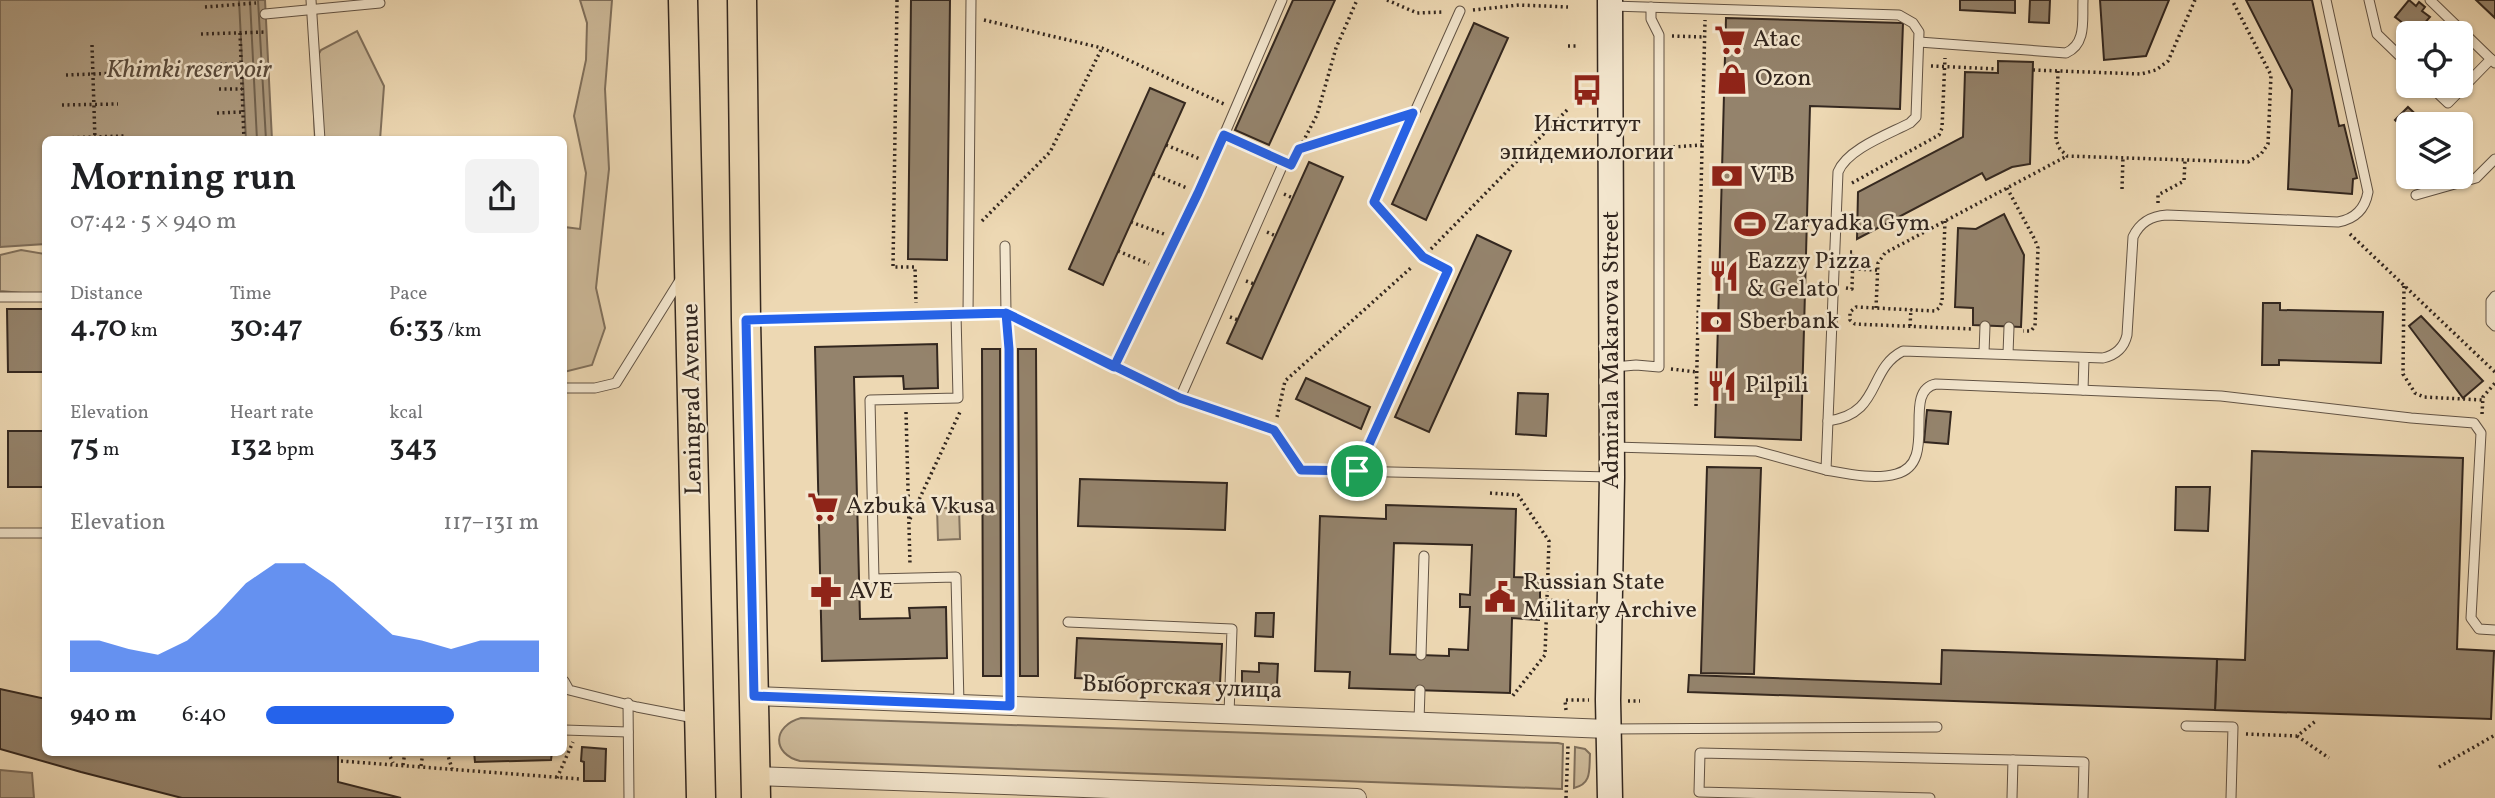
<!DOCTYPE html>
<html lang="en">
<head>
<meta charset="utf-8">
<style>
  body { margin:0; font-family:Vollkorn,serif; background:#f2f2f2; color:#202124; height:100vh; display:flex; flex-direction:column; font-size:26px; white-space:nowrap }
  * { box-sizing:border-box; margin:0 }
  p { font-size:23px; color:#757577 }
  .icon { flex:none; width:38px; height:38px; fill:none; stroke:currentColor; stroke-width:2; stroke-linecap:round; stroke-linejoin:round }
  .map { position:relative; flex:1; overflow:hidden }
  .panel { position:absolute; left:42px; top:136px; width:525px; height:620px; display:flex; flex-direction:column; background:#fff; border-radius:10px; box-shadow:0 2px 5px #0004 }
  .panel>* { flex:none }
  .tools { position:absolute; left:2396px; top:21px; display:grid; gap:14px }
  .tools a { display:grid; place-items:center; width:77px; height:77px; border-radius:10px; background:#fff; box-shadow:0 2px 5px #0004; font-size:35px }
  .pin { position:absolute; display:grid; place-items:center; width:60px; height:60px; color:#fff; margin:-30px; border:4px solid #fff; border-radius:50%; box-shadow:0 2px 7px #0007 }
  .round { display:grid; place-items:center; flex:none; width:74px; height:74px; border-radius:10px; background:#f2f2f2 }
  .head { display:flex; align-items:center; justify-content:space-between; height:119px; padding:0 28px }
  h1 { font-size:38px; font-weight:600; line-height:52px }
  .metrics { display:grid; grid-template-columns:repeat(3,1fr); gap:10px; height:119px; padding:7px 28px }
  .metrics div { display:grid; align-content:center }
  .metrics b { font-size:30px; font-weight:600 }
  .metrics small { font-size:19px; font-weight:400 }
  .metrics p { font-size:19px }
  .chart { height:196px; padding:14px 28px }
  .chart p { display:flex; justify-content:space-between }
  .chart svg { width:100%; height:126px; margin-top:7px; fill:#2563eb; opacity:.7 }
  ul { padding:0 28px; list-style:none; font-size:23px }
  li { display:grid; grid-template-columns:112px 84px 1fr; align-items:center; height:52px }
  li i { height:18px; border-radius:9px; background:#2563eb }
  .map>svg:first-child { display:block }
</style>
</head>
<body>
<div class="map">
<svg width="2495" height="798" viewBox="0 0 2495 798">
  <rect width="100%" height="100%" fill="#edd8b3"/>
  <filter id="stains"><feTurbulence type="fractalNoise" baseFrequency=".00286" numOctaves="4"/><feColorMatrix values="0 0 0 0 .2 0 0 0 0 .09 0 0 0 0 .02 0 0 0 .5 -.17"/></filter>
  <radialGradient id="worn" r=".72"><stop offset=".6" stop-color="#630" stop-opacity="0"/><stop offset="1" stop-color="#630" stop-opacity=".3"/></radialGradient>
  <g fill="#cdba9a" stroke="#80705c" stroke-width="2">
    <polygon points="580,0 612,0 605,89 609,169 596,288 605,328 592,365 564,372 564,227 580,229 586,173 574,116 586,60 587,23"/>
    <polygon points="357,31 384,86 380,140 315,140 312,66 321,50"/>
    <polygon points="21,250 45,254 45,295 0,291 0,255"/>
    <polygon points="937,508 959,508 960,539 938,540"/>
    <path d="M801,718L1558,743L1563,744L1562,789L800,761C772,754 772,726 801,718Z"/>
    <path d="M1575,747L1585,749L1590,754C1589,770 1592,784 1574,788Z"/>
  </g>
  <g fill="#ae9c81" stroke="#7d6d5a" stroke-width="2">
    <polygon points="0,0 265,0 272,140 46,140 45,244 0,247"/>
    <polygon points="0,770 32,773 34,798 0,798"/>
  </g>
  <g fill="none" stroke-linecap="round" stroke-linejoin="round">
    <g stroke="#706250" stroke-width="2">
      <polyline points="239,0 246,140"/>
      <polyline points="250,0 257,140"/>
      <polyline points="258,0 266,140"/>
    </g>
  </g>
  <g fill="#94836c" stroke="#33271f" stroke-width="2" fill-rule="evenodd">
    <polygon points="911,0 950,0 947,260 908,259"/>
    <polygon points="1293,0 1335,0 1269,145 1235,130"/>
    <polygon points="1960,0 2015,0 2015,13 1960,10"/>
    <polygon points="2030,0 2050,0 2049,23 2029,22"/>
    <polygon points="2100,0 2169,0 2146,56 2104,60"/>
    <polygon points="2246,0 2312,0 2339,126 2344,125 2357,178 2353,179 2352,194 2288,189 2292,90"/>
    <polygon points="2409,0 2416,6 2419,2 2425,7 2422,11 2430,17 2416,33 2395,17"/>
    <polygon points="2476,0 2495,0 2495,18"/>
    <polygon points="1726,18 1903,23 1900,109 1810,106 1801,440 1715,437"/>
    <polygon points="1474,23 1508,38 1426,220 1392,204"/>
    <polygon points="1998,61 2033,62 2030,164 2012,167 1986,180 1982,173 1857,239 1858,192 1963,137 1965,72 1998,73"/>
    <polygon points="1150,88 1185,103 1103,285 1069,269"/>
    <polygon points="2408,107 2426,124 2408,124 2408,133 2395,120"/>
    <polygon points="1309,162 1343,177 1262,359 1227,343"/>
    <polygon points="2004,214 2024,255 2021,327 1973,325 1973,308 1955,307 1958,228 1976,229"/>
    <polygon points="1477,235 1511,251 1429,432 1395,417"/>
    <polygon points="2263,303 2280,303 2280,310 2383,312 2381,363 2279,360 2279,365 2262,365"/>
    <polygon points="7,309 46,309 46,372 8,372"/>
    <polygon points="2421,316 2483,381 2463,398 2409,326"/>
    <polygon points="937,344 938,388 904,389 903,376 854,377 860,619 910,618 909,608 946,607 947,658 822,661 815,347"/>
    <polygon points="982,349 1000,349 1001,676 983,676"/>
    <polygon points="1018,349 1036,349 1038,676 1020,676"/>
    <polygon points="1306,378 1370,407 1361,429 1296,399"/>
    <polygon points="1518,393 1548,394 1546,436 1516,434"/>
    <polygon points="1927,410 1951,412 1948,444 1924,442"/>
    <rect x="8" y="431" width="38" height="56"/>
    <polygon points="2252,451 2463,458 2457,649 2494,651 2491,719 2215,710 2217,659 2245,660"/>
    <polygon points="1707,467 1761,468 1754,674 1701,673"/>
    <polygon points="1080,479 1227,483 1225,530 1078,526"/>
    <polygon points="2176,487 2210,487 2208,531 2175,530"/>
    <path d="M1386,505L1516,509L1514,577L1540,578V600L1539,620L1512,618L1510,693L1349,688L1350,672L1315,671L1320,516L1386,519ZM1394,543L1472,545L1470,595L1460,594V607H1470L1468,650L1449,649V656L1390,654Z"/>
    <polygon points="1256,613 1274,613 1273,637 1255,636"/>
    <polygon points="1077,638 1222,644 1220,684 1075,678"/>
    <polygon points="1942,650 2217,659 2215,710 1688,692 1689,675 1941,684"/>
    <polygon points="1259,663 1278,664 1277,685 1242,685 1242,671 1259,672"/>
    <polygon points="0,689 46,699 46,752 338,752 338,782 401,798 182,798 81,772 0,749"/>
    <polygon points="582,747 606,749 605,781 584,781 584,762 581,761"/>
    <polygon points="474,752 552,752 551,760 475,762"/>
  </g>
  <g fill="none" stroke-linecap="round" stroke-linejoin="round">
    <defs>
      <g id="lane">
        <polyline points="311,0 320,140"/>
        <polyline points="2369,0 2377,34 2408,64"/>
        <polyline points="2430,0 2495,63"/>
        <path d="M1612,6L1899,15L1913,23L1919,32L1916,117L1910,123C1889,134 1847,149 1838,172L1826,470L1756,451L1614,447"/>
        <polyline points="265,14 380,3"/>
        <path d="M1919,42L2066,53C2087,44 2082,19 2083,0"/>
        <polyline points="2430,86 2448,103 2491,59"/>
        <polyline points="1284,162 1180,398 1274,430 1301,470 1611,477"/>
        <polyline points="2416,195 2476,178 2495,159"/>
        <polyline points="1005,246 1006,313 1009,349 1010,706"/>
        <polyline points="2495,296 2491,301 2491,322 2495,326"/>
        <polyline points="0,297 46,297"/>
        <polyline points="956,314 958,398 870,400 874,579 956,577 959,704"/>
        <polyline points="968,314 971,0"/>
        <polyline points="751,320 1006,313 1180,398"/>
        <polyline points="1984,353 1985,326"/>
        <polyline points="2008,354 2009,327"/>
        <polyline points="1114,367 1212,163 1282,0"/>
        <polyline points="1614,367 1636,365 1659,367 1659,35 1651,19 1651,7"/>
        <polyline points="564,388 595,388 616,383 682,277"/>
        <polyline points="2083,390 2084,358"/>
        <path d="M1828,421C1882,414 1867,369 1903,351L2103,358C2116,355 2124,348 2127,335L2133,237C2140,222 2151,216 2167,215L2338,222C2355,219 2365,209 2368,192L2326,0"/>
        <path d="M1826,470C1848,474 1875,480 1896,474C1940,463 1900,391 1936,384L2221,396L2411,418L2474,423L2481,433L2471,618L2479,629L2495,630"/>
        <polyline points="1357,471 1448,270 1423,257 1374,203 1460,11"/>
        <polyline points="0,533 46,533"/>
        <polyline points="1068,622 1232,629 1229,714"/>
        <polyline points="1421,655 1424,556"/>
        <polyline points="564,681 569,690 637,707 694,718"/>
        <polyline points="628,703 629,798"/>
        <polyline points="1419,721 1420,690"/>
        <polyline points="2186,726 2233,727 2231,798"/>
        <polyline points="1610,729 1937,727"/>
        <polyline points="564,730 628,732"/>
        <polyline points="2013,760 2084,762 2083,798"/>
        <polyline points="1930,798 1699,792 1700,753 2013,760 2012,798"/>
      </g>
      <g id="street">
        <polyline points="754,696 1608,729"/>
        <polyline points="755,776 1357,798"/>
      </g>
      <polyline id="secondary" points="1610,798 1608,700 1612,477 1610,0"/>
      <g id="primary">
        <polyline points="683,0 701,798"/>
        <polyline points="742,0 746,320 756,798"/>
      </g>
    </defs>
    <use href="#lane" stroke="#625344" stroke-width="11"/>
    <use href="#street" stroke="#625344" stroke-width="20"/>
    <use href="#secondary" stroke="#33271f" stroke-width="27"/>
    <use href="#primary" stroke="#33271f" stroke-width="31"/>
    <g stroke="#33271f" stroke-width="3.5" stroke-dasharray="2 3.5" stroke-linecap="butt">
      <polyline points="897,0 893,267 915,267 916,303"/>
      <polyline points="1387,0 1417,13 1444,12"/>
      <polyline points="205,7 256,3"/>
      <polyline points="1473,10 1519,5 1568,7"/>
      <polyline points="984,20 1102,48 1224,104"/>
      <polyline points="240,33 244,140"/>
      <polyline points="201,34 267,32"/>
      <polyline points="1672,36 1705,37"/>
      <polyline points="92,45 95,140"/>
      <polyline points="1568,46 1577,46"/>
      <polyline points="220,64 242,64"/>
      <polyline points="1931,66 1998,69"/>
      <polyline points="2033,70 2141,74 2156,70 2168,61 2195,0"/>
      <polyline points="2058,71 2056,140 2060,149 2067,156 2248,162 2261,154 2268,144 2271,75 2232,0"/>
      <polyline points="66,75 120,73"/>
      <polyline points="219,89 242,89"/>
      <polyline points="62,105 118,104"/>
      <polyline points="217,113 243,112"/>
      <polyline points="61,138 124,136"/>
      <polyline points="219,140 244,139"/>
      <polyline points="1235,140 1273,157"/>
      <polyline points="1166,145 1200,159"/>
      <polyline points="1673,147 1702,145"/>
      <polyline points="1301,148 1397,118"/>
      <polyline points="1295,157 1317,115 1336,48 1357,0"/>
      <polyline points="1153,174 1187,188"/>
      <polyline points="1852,183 1939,135 1942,128 1945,58"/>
      <polyline points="2007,188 2035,240 2038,248 2035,326 2031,331 2023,331"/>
      <polyline points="2122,189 2123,157"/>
      <polyline points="1284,194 1293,198"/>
      <polyline points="2158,203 2158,195 2184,181 2185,160"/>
      <polyline points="982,221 1050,152 1102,48"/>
      <polyline points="1945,221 1942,302 1939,308 1935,311 1856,307 1850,312 1850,320 1855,324 1973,329"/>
      <polyline points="1131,222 1164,234"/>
      <polyline points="1267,232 1276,236"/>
      <polyline points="2350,234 2495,372"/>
      <polyline points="1431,249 1567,110"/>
      <polyline points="1118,251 1149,264"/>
      <polyline points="1853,269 1878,270"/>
      <polyline points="1246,281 1254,284"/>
      <polyline points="2404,286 2403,374 2415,393 2424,397 2482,400"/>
      <polyline points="1846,288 1852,289 1853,252 1848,252"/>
      <polyline points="1876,308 1878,263 1885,253 2067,156"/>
      <polyline points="1230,317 1238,320"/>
      <polyline points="1910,326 1911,309"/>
      <polyline points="1671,369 1697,372"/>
      <polyline points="1696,406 1705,20"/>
      <polyline points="906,412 910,565"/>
      <polyline points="2482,414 2483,397 2495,383"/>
      <polyline points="1277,417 1285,381 1413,266"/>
      <polyline points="1490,493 1518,495 1549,541 1545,655 1511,698"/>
      <polyline points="910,519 960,412"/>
      <polyline points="1540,600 1569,601"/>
      <polyline points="1628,701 1640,701"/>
      <polyline points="1566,710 1565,700 1589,700"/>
      <polyline points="2246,734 2297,736 2317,720"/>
      <polyline points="2297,736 2329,758"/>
      <polyline points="388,752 393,763"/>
      <polyline points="447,752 452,769"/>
      <polyline points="341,761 580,779"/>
      <polyline points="403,765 405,752"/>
      <polyline points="421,766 423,752"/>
      <polyline points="2439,767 2495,735"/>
      <polyline points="557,778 573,742"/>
      <polyline points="1566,798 1568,746"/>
    </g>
    <use href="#lane" stroke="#f3e6ce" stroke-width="9"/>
    <use href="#street" stroke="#f3e6ce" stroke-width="18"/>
    <use href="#secondary" stroke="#f3e6ce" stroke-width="24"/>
    <use href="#primary" stroke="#edd8b3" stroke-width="28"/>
  </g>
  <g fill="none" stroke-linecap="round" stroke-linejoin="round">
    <defs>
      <polyline id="route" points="1357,471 1301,470 1274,430 1180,398 1006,313 746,320 754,696 1010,706 1009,349 1006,313 1114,367 1198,193 1224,135 1291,165 1299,149 1413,113 1374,202 1423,257 1448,270 1357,471"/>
    </defs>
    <use href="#route" stroke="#fff" stroke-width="14"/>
    <use href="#route" stroke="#2563eb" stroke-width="9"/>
  </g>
  <defs>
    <symbol id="supermarket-bare" viewBox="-9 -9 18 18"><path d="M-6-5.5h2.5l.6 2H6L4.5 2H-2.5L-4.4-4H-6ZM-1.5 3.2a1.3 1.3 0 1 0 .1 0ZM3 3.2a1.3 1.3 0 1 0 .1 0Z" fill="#8f2418" stroke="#f3e6ce" stroke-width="2.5" paint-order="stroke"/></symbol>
    <symbol id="shop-bare" viewBox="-9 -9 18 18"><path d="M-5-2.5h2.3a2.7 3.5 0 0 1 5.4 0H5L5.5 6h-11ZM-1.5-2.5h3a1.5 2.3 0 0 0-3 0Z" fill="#8f2418" stroke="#f3e6ce" stroke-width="2.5" paint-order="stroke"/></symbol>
    <symbol id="bus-bare" viewBox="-9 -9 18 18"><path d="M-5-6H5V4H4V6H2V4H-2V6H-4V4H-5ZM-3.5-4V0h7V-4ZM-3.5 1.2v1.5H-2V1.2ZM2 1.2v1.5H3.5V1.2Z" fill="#8f2418" stroke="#f3e6ce" stroke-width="2.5" paint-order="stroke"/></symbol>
    <symbol id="bank-bare" viewBox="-9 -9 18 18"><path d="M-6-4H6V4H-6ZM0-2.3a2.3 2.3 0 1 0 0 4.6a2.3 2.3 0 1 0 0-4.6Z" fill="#8f2418" stroke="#f3e6ce" stroke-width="2.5" paint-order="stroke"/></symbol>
    <symbol id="stadium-bare" viewBox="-9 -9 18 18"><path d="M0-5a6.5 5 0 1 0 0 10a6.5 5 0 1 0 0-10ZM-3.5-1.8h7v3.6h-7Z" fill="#8f2418" stroke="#f3e6ce" stroke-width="2.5" paint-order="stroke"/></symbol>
    <symbol id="restaurant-bare" viewBox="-9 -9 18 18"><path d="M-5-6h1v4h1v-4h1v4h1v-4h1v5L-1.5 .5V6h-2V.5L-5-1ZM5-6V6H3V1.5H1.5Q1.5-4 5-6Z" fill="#8f2418" stroke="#f3e6ce" stroke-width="2.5" paint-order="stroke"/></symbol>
    <symbol id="pharmacy-bare" viewBox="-9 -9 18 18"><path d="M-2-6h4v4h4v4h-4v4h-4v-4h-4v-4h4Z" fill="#8f2418" stroke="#f3e6ce" stroke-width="2.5" paint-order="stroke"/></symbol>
    <symbol id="civic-bare" viewBox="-9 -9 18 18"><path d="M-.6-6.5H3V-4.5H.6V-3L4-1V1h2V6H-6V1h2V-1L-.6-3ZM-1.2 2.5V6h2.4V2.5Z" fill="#8f2418" stroke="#f3e6ce" stroke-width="2.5" paint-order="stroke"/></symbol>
  </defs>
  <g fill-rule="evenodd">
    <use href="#supermarket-bare" x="1708" y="18" width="44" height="44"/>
    <use href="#shop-bare" x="1710" y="57" width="44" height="44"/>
    <use href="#bus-bare" x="1565" y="68" width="44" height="44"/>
    <use href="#bank-bare" x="1705" y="154" width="44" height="44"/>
    <use href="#stadium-bare" x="1728" y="202" width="44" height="44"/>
    <use href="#restaurant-bare" x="1702" y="254" width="44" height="44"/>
    <use href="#bank-bare" x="1694" y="300" width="44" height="44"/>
    <use href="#restaurant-bare" x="1700" y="364" width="44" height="44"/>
    <use href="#supermarket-bare" x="801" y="485" width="44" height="44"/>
    <use href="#pharmacy-bare" x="804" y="570" width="44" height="44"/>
    <use href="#civic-bare" x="1478" y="575" width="44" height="44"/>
  </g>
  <g text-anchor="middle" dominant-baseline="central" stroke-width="5" stroke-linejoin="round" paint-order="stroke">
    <g font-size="24" fill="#33271f" stroke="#f3e6ce" text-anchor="start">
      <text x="1753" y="40">Atac</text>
      <text x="1755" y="79">Ozon</text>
      <text x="1587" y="125" text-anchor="middle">Институт<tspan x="1587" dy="28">эпидемиологии</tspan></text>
      <text x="1750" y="176">VTB</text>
      <text x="1773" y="224">Zaryadka Gym</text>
      <text x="1747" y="262">Eazzy Pizza<tspan x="1747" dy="28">&amp; Gelato</tspan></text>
      <text x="1739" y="322">Sberbank</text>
      <text x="1745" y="386">Pilpili</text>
      <text x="846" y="507">Azbuka Vkusa</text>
      <text x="1523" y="583">Russian State<tspan x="1523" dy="28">Military Archive</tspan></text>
      <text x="849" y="592">AVE</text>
    </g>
    <g font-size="24" fill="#33271f" stroke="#f3e6ce">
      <text transform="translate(1612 350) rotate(-90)">Admirala Makarova Street</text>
      <text transform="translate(693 399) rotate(-91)">Leningrad Avenue</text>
      <text transform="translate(1182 688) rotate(2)">Выборгская улица</text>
    </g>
    <g font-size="26" font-style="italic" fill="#584a3c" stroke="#f3e6ce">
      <text x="189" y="70">Khimki reservoir</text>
    </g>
  </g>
  <rect width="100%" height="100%" filter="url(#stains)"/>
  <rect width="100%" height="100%" fill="url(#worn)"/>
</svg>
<div class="tools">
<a><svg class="icon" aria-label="locate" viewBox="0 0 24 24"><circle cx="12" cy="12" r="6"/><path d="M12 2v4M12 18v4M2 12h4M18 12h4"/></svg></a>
<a><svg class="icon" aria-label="layers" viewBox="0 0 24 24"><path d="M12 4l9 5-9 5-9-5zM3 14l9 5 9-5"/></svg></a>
</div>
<div class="pin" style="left:1357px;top:471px;background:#1e9e55"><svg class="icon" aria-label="arrive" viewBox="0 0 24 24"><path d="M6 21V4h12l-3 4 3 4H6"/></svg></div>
<section class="panel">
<div class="head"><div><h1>Morning run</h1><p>07:42 · 5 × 940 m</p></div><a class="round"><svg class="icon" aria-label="share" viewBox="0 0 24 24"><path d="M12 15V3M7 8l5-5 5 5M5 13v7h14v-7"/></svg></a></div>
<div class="metrics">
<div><p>Distance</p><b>4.70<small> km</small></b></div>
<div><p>Time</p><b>30:47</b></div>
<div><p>Pace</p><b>6:33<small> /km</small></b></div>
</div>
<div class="metrics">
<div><p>Elevation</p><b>75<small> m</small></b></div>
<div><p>Heart rate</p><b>132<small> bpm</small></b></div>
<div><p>kcal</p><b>343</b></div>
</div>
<div class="chart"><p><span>Elevation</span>117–131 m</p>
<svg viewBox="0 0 160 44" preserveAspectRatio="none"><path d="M0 44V33L10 33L20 36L30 38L40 33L50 24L60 13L70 6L80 6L90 13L100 22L110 31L120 33L130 36L140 33L150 33L160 33V44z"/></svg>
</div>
<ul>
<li><b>940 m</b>6:40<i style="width:69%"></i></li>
</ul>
</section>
</div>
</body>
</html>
